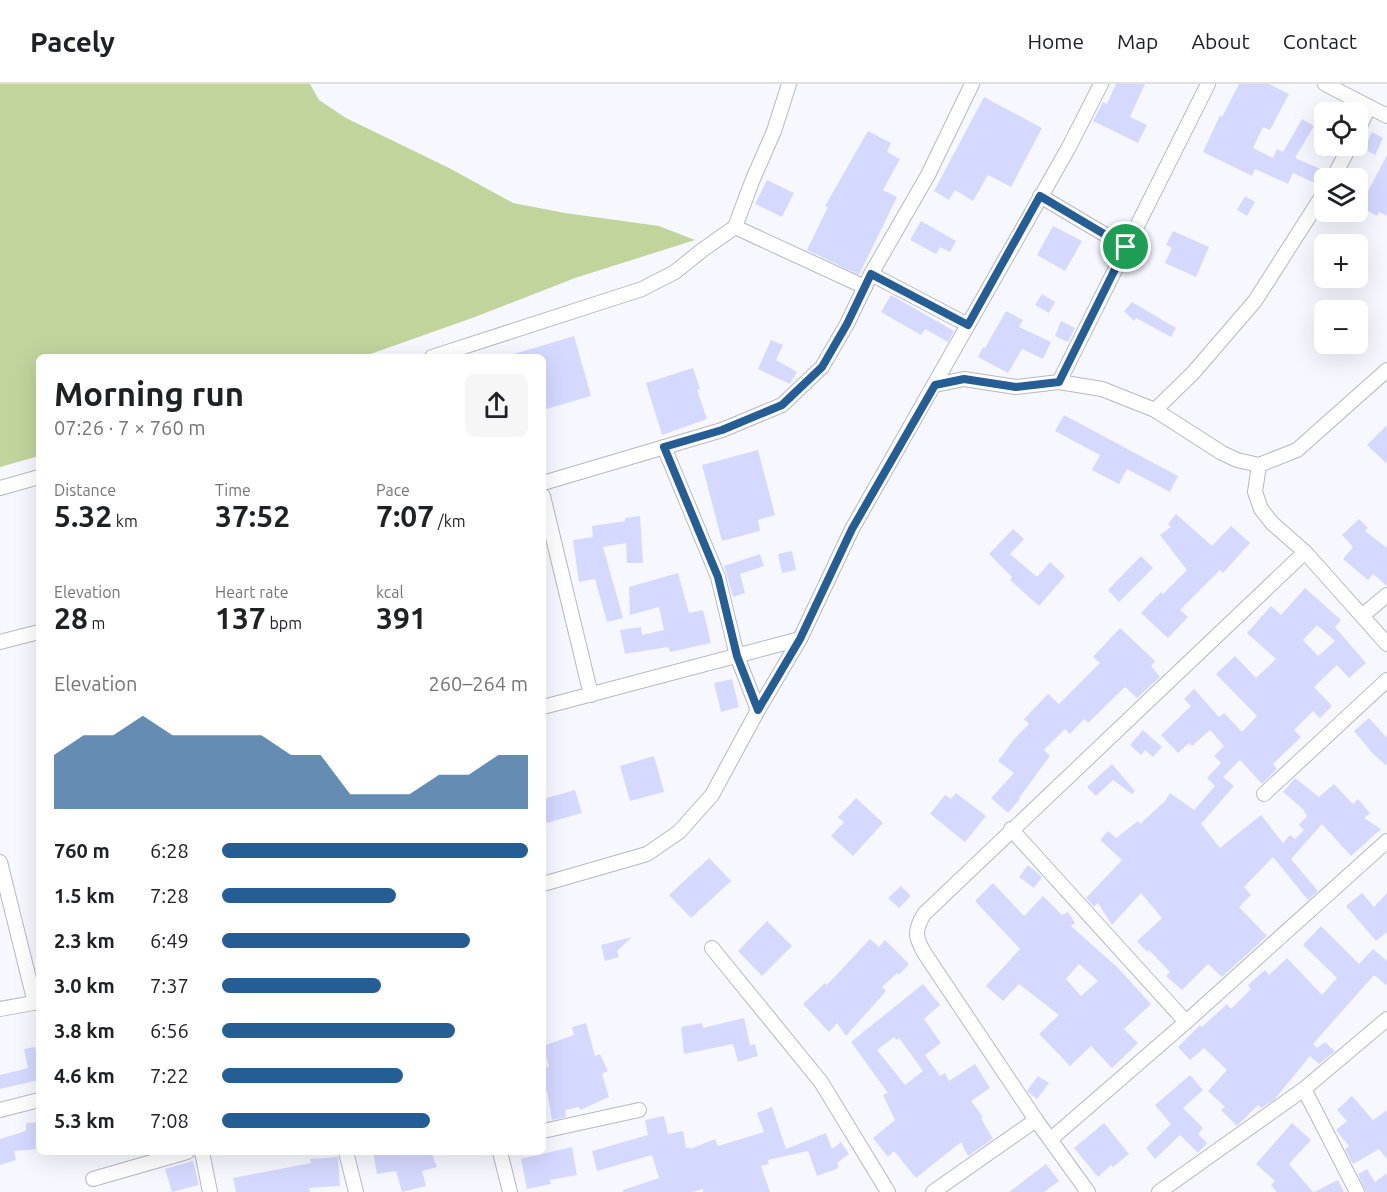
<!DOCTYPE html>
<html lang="en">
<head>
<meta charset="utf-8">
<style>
  body { margin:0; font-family:Ubuntu,sans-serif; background:#f6f6f6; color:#202124; height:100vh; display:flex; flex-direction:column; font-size:22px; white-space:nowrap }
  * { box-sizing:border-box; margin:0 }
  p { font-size:20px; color:#757577 }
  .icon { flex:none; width:33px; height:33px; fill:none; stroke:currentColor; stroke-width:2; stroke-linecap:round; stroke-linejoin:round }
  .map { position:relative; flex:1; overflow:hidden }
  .side { position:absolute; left:36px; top:270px; width:510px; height:801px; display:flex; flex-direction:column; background:#fff; border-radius:9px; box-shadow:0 6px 24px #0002 }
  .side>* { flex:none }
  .controls { position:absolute; left:1314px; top:18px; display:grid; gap:12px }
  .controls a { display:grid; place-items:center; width:54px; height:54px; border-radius:9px; background:#fff; box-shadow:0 6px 24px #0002; font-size:30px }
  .pin { position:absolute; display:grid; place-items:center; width:51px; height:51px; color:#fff; margin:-26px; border:3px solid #fff; border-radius:50%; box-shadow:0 2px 6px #0007 }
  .round { display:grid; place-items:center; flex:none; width:63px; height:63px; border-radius:9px; background:#f6f6f6 }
  .summary { display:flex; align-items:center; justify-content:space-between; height:102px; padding:0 18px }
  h1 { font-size:33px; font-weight:700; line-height:45px }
  .stats { display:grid; grid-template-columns:repeat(3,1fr); gap:9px; height:102px; padding:6px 18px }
  .stats div { display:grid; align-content:center }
  .stats b { font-size:30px; font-weight:700 }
  .stats small { font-size:16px; font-weight:400 }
  .stats p { font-size:16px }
  .chart { height:168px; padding:12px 18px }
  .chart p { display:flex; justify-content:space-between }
  .chart svg { width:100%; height:108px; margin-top:6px; fill:#255d95; opacity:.7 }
  ul { padding:0 18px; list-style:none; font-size:20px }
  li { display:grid; grid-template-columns:96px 72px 1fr; align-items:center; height:45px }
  li i { height:15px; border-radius:8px; background:#255d95 }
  header { display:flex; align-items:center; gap:36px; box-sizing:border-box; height:84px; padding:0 30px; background:#fff; border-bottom:2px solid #e0e0e0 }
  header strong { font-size:28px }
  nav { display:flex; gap:33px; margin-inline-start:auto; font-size:21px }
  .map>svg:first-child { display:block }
</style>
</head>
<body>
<header>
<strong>Pacely</strong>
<nav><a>Home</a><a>Map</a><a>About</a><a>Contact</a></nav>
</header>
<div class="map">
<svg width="1387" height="1108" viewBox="0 0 1387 1108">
  <rect width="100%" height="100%" fill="#f7f8ff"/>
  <polygon fill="#c0d49c" points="0,0 310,0 319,16 346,34 449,84 513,119 565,129 659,142 695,156 575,194 475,233 362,273 39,273 39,372 0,383"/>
  <g fill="#d6d9ff" fill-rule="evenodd">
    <polygon points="1116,0 1145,0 1130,33 1147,41 1138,59 1093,37 1103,18 1107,20"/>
    <polygon points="1239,0 1269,0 1289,10 1270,46 1263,43 1253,64 1273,74 1277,65 1283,68 1302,35 1314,42 1295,74 1323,86 1317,100 1293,89 1288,100 1255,85 1252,92 1203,68 1220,31 1222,33"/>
    <polygon points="984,13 1042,44 1011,103 988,91 973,117 955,106 949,116 934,107"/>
    <polygon points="868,47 891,59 887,68 900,75 883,106 897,113 859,191 807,166 828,123 825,122"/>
    <polygon points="1372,48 1383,54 1375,71 1364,65"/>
    <polygon points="1387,71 1387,132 1379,128 1377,132 1360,122"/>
    <polygon points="767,96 794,109 782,133 755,120"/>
    <polygon points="1245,112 1255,118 1247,132 1237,126"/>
    <polygon points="921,137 956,157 950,168 940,163 936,170 910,156"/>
    <polygon points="1053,142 1082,157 1065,187 1037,171"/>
    <polygon points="1173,147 1209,163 1196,193 1165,179 1172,164 1166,161"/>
    <polygon points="1042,210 1055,218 1049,229 1035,221"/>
    <polygon points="891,211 954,247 948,258 925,245 921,251 881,228"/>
    <polygon points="1132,218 1176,244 1171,253 1136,234 1134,237 1124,227"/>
    <polygon points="1006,227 1023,236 1019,243 1051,258 1043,275 1022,265 1008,289 978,273 983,263 985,264"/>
    <polygon points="1061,237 1075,244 1068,258 1055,252"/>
    <polygon points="574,252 591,312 543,326 543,273 514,273 514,270"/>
    <polygon points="771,256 783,261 776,276 797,288 790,300 758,285"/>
    <polygon points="693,284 700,305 697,306 707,335 662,351 646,299"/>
    <polygon points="1064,331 1178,392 1170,408 1127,385 1119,400 1092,386 1100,371 1055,347"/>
    <polygon points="1387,341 1387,380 1367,361"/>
    <polygon points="758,366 775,431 758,436 760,447 722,457 702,381"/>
    <polygon points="1176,430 1212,462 1231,442 1250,459 1223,489 1220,486 1180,526 1188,533 1168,554 1141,529 1161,508 1163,510 1187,486 1160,451 1171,443 1168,440"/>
    <polygon points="640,432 643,479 627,479 626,459 603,463 623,534 607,538 595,495 579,498 573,456 593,453 592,442 625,437 625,434"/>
    <polygon points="1359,435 1368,444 1365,447 1387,464 1387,502 1373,490 1368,496 1343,475 1353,463 1342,451"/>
    <polygon points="1013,445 1024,455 1010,470 1037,493 1050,478 1065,492 1039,522 1010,496 1012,493 989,470"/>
    <polygon points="792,467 796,486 782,489 778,470"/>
    <polygon points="760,470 764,482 740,490 745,509 733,513 724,482"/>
    <polygon points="1141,472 1153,484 1119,518 1108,506"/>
    <polygon points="678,489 689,529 703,526 711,559 670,568 668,563 625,570 620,546 641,543 642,551 664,546 659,523 630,531 629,503"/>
    <path d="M1305,504L1341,536L1335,543L1366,579L1349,594L1337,581L1314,603L1332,622L1320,634L1313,627L1294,646L1301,653L1273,680L1277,685L1262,700L1240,676L1223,693L1234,702L1201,740L1220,764L1261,731L1283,759L1290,751L1295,755L1304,746L1299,741L1307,732L1304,728L1305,727L1283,708L1295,694L1319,713L1334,700L1353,720L1358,715L1370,729L1364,734L1381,745L1351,772L1322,740L1291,775L1318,807L1308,816L1273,773L1244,803L1251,811L1239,823L1267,852L1222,893L1208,880L1182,906L1166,892L1170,888L1149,866L1147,868L1137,857L1162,834L1141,809L1112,841L1098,819L1094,823L1086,814L1122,776L1100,756L1108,747L1116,754L1138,737L1140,740L1165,717L1170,709L1194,726L1215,702L1207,694L1221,679L1214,672L1224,662L1210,646L1192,662L1189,659L1178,669L1161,651L1191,622L1184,615L1194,605L1219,633L1224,629L1242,648L1257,632L1216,590L1235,572L1256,594L1276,575L1247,549L1271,522L1281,531ZM1317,541L1335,557L1318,572L1303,556Z"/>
    <polygon points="1120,544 1155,577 1151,582 1160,593 1137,614 1125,603 1088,639 1084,635 1070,650 1065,645 1044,666 1050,672 1019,714 1020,715 1008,729 991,714 1014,689 998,677 1015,654 1029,640 1024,635 1048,610 1059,620 1100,579 1093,573"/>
    <polygon points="732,595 739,623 721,628 714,599"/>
    <polygon points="1369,634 1387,654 1387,682 1374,671 1354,647"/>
    <polygon points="1143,646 1162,663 1153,673 1145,666 1141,671 1130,661"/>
    <polygon points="654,672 664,708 630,717 620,682"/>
    <polygon points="1112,680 1135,707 1132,710 1113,696 1096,712 1087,703"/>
    <polygon points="575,706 582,729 547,739 543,725 543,715"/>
    <polygon points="956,709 986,732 965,758 930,730 945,711 951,715"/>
    <polygon points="856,714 883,739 853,772 831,752 844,738 838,733"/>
    <polygon points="709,774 731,797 691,834 669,811"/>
    <polygon points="1028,781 1042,793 1034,804 1019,793"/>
    <path d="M993,799L1024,832L1043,812L1062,831L1068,828L1075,839L1071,842L1118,884L1151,920L1124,945L1138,959L1112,984L1091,962L1070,982L1039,950L1059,931L1019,900L1003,917L986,902L1020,865L975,817ZM1079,880L1098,897L1081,912L1066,895Z"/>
    <polygon points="901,802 911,812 899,824 888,814"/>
    <polygon points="1362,809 1374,823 1387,809 1387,848 1376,857 1346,822"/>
    <polygon points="767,837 792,862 762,892 738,867"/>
    <polygon points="1321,842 1359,880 1373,865 1387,877 1387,902 1374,891 1313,960 1317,964 1325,958 1335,967 1319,980 1310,972 1274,1016 1261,1024 1258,1021 1237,1042 1221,1026 1225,1023 1208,1007 1227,986 1204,964 1190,976 1178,963 1200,941 1202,943 1227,920 1231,925 1251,905 1248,901 1265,886 1269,891 1287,874 1322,911 1337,894 1303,861"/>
    <polygon points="632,853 617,867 619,873 605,877 601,861"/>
    <polygon points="870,855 879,863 885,856 909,880 899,891 897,889 882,903 886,907 846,952 837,939 829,948 803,920 825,899 827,901"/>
    <path d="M923,900L940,921L924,935L941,959L925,971L940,992L945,989L949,997L975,980L990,1004L971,1017L983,1033L981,1034L993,1055L968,1072L961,1058L916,1094L894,1067L888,1073L873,1054L895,1036L883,1011L888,1009L851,958ZM894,953L897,956L899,954L923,987L905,1001L877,966Z"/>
    <polygon points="744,934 750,961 755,960 758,972 738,978 733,960 684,970 681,943 702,939 703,944"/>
    <polygon points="586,939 595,972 600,970 608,987 602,990 609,1013 580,1026 579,1023 565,1026 566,1033 552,1036 547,1007 543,1009 543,984 549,983 543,962 574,951 572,943"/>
    <polygon points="35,963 39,981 39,996 0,1005 0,991 28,984 24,965"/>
    <polygon points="1190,991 1203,1006 1183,1024 1203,1044 1198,1050 1207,1059 1198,1069 1180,1051 1155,1075 1146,1064 1171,1040 1155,1021"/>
    <polygon points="1038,992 1049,999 1037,1015 1027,1007"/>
    <polygon points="1352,1012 1373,1036 1387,1026 1387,1075 1379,1065 1353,1080 1345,1065 1349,1062 1336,1046 1347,1037 1337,1026"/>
    <polygon points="772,1023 786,1065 826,1049 832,1065 841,1058 849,1070 837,1079 839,1084 817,1092 808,1067 768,1076 769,1080 761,1082 770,1108 703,1108 703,1105 692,1108 623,1108 623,1106 659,1094 652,1071 597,1087 592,1067 648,1051 645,1036 664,1032 668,1050 683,1047 686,1064 689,1063 690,1065 715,1055 718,1062 764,1048 757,1029"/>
    <polygon points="39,1038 39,1065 14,1067 16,1076 0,1081 0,1055 26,1047 26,1039"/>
    <polygon points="1104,1039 1129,1070 1113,1083 1111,1081 1098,1093 1074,1064"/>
    <polygon points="1292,1039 1311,1056 1289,1080 1313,1108 1277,1108 1271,1101 1275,1097 1256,1080"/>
    <polygon points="572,1063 577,1091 550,1096 551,1100 527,1105 521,1075"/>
    <polygon points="373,1068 431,1068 437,1083 422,1087 426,1102 402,1108 396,1087 377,1090"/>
    <polygon points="338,1073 340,1102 309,1104 310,1108 236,1108 233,1094 311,1079 310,1075"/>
    <polygon points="193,1077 199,1101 172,1108 165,1085"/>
    <polygon points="1046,1080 1059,1097 1044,1108 1009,1108"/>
    <polygon points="1367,1085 1375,1098 1387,1089 1387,1108 1366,1108 1358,1090"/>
    <polygon points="1338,1096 1344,1108 1314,1108"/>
  </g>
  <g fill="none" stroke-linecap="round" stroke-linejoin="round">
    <defs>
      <g id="street">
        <polyline points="1325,0 1387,32"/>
        <polyline points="1358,46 1369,23"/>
        <polyline points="1333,94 1350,62"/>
        <polyline points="1040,112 1126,163"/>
        <polyline points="735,143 865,203"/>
        <polyline points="871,190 968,241"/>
        <polyline points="432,273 642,205 675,188 701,167 735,143 753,95 774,47 789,0"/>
        <polyline points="1059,298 1208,0"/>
        <polyline points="935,301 964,295 1016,303 1059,298 1102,305 1155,326 1222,369 1237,376 1259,381 1297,366 1387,286"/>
        <polyline points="1155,326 1193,289 1255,217 1324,109"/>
        <polyline points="664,363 718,493 737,572 758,626"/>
        <polyline points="1259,381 1255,408 1261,425 1272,439 1305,468 1387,560"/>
        <polyline points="543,399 722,346 782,321 822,283 847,240 871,190 928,91 972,0"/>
        <polyline points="0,404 39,393"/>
        <polyline points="543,412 591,611"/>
        <polyline points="1363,531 1387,511"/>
        <polyline points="0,558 39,548"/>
        <polyline points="543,623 800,555"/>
        <polyline points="1264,710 1387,596"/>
        <polyline points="1011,745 1186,938"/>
        <polyline points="0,778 35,919"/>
        <polyline points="543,800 647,770 679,748 712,711 758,626 800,555 852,445 1069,63 1101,0"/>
        <polyline points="712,864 821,998 888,1108"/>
        <polyline points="0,925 39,918"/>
        <polyline points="1304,1005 1357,1108"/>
        <polyline points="0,1026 39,1016"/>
        <polyline points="543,1047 639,1026"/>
        <polyline points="1051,1055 1186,938 1387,757"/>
        <polyline points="202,1068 210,1108"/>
        <polyline points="346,1068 356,1108"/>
        <polyline points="500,1068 510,1108"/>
        <polyline points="93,1095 187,1068"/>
        <polyline points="933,1108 1036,1036"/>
        <path d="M1088,1108L1036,1036L925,870C915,853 914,847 924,830L1305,468"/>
        <polyline points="1159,1108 1304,1005 1387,935"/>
      </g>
    </defs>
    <use href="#street" stroke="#b7b8c0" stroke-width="16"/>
    <use href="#street" stroke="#fff" stroke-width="14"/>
  </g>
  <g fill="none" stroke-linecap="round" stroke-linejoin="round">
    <defs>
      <polygon id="route" points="1040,112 1126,163 1059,298 1016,303 964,295 935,301 852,445 800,555 758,626 737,572 718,493 664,363 722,346 782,321 822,283 847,240 871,190 968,241"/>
    </defs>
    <use href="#route" stroke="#fff" stroke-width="12"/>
    <use href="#route" stroke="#255d95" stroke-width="8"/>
  </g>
</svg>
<div class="controls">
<a><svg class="icon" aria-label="locate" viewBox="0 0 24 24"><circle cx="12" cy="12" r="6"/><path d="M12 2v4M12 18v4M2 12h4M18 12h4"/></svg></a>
<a><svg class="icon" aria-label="layers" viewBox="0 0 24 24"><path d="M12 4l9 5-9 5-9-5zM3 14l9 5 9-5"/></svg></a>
<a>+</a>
<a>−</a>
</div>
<div class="pin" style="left:1126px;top:163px;background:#1e9e55"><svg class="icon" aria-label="arrive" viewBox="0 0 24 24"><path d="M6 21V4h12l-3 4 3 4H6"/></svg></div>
<section class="side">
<div class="summary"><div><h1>Morning run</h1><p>07:26 · 7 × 760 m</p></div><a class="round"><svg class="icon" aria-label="share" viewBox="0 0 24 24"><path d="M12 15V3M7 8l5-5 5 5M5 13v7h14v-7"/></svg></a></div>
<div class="stats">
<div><p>Distance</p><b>5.32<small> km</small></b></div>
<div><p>Time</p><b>37:52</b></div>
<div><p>Pace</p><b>7:07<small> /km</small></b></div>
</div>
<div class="stats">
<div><p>Elevation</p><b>28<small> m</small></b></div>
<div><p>Heart rate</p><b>137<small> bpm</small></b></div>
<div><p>kcal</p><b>391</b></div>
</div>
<div class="chart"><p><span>Elevation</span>260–264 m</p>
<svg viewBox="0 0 160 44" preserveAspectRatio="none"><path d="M0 44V22L10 14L20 14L30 6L40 14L50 14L60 14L70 14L80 22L90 22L100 38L110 38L120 38L130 30L140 30L150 22L160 22V44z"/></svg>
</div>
<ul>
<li><b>760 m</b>6:28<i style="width:100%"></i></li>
<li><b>1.5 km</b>7:28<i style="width:57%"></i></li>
<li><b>2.3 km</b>6:49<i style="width:81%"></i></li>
<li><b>3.0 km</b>7:37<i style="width:52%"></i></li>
<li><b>3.8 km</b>6:56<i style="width:76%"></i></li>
<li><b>4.6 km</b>7:22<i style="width:59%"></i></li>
<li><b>5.3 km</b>7:08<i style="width:68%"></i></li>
</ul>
</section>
</div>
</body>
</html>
